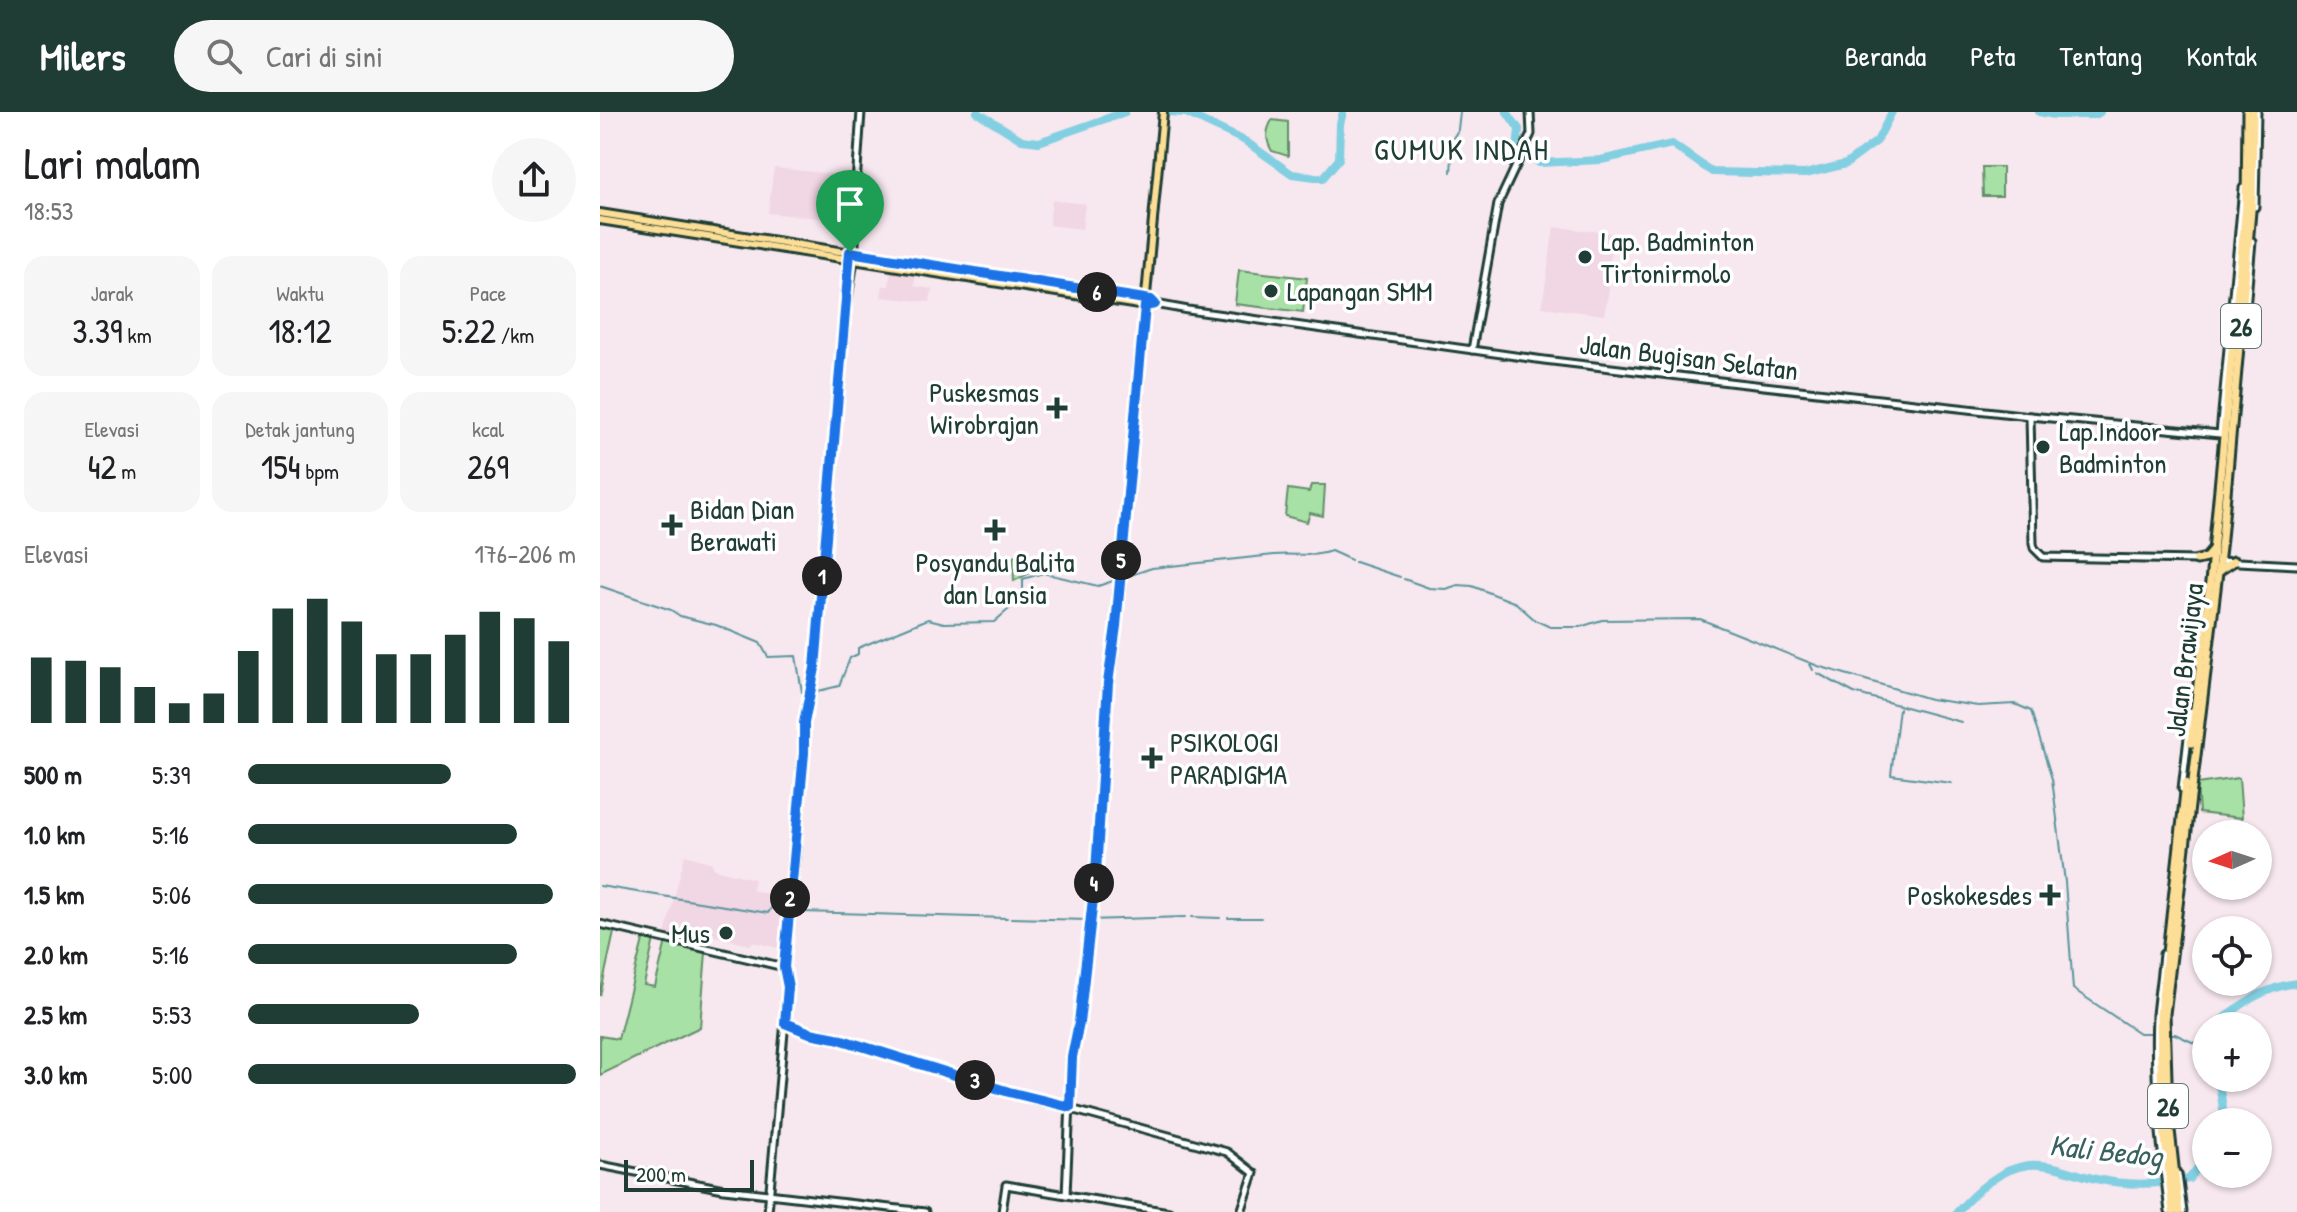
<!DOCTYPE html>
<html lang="id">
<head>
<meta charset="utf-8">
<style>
  body { margin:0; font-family:"Patrick Hand",sans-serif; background:#f6f6f6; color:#202124; height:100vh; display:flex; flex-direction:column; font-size:30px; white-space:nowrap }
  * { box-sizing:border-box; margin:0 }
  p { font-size:26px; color:#757577 }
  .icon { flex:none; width:44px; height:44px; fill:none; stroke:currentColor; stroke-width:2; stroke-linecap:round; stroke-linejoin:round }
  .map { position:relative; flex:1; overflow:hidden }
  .drawer { display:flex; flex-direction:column; background:#fff; width:600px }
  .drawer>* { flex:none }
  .needle { width:52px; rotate:267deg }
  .fabs { position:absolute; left:1592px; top:708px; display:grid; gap:16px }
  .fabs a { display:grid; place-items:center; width:80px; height:80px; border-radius:50%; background:#fff; box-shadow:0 2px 6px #0004; font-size:40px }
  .scale { position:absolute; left:24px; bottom:20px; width:130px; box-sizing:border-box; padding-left:8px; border:4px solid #1f3d34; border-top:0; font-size:22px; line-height:28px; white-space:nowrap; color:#1f3d34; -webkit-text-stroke:6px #fff; paint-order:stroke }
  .pin { position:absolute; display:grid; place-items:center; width:68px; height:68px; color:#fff; margin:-82px -34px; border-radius:50% 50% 50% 0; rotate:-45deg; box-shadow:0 0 8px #0007 }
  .pin .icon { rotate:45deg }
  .km { position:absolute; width:40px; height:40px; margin:-20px; border-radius:50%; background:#222; color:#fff; font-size:22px; line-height:40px; text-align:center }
  .round { display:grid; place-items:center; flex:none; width:84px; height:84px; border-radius:42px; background:#f6f6f6 }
  .head { display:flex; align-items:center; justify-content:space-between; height:136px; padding:0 24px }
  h1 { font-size:44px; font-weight:600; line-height:60px }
  .metrics { display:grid; grid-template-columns:repeat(3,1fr); gap:12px; height:136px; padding:8px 24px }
  .metrics div { display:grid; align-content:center; border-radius:20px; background:#f6f6f6; text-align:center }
  .metrics b { font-size:34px; font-weight:600 }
  .metrics small { font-size:22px; font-weight:400 }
  .metrics p { font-size:22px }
  .chart { height:224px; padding:16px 24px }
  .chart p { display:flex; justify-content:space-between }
  .chart svg { width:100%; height:144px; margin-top:8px; stroke:#1f3d34; stroke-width:6 }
  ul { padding:0 24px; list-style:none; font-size:26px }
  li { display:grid; grid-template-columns:128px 96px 1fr; align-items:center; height:60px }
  li i { height:20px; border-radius:10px; background:#1f3d34 }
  header { display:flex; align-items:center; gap:48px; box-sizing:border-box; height:112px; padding:0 40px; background:#1f3d34; color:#fff }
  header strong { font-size:38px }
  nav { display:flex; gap:44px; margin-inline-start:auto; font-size:28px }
  .search { width:560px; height:72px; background:#f6f6f6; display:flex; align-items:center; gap:20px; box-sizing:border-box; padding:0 28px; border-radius:44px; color:#757577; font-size:30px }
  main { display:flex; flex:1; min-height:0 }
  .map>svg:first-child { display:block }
</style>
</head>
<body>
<header>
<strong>Milers</strong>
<div class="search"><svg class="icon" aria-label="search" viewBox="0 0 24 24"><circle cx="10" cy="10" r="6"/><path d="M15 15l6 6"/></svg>Cari di sini</div>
<nav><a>Beranda</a><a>Peta</a><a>Tentang</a><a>Kontak</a></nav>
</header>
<main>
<section class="drawer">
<div class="head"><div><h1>Lari malam</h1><p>18:53</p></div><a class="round"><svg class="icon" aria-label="share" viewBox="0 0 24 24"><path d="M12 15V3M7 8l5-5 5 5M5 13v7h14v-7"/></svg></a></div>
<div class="metrics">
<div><p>Jarak</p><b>3.39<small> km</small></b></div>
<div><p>Waktu</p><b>18:12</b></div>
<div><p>Pace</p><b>5:22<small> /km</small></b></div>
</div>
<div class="metrics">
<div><p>Elevasi</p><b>42<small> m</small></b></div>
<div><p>Detak jantung</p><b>154<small> bpm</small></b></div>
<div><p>kcal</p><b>269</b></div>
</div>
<div class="chart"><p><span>Elevasi</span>176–206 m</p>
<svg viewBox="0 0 160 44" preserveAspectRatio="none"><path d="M5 44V24M15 44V25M25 44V27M35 44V33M45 44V38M55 44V35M65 44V22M75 44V9M85 44V6M95 44V13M105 44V23M115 44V23M125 44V17M135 44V10M145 44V12M155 44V19"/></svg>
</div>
<ul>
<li><b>500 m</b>5:39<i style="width:62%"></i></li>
<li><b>1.0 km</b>5:16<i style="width:82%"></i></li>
<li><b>1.5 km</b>5:06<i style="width:93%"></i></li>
<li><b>2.0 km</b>5:16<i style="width:82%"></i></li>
<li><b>2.5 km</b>5:53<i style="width:52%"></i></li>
<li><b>3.0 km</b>5:00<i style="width:100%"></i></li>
</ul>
</section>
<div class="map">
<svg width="1697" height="1100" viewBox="0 0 1697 1100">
  <rect width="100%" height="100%" fill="#f7e7ee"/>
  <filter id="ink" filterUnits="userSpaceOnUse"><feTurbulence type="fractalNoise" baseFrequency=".0125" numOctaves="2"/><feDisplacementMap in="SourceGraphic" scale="16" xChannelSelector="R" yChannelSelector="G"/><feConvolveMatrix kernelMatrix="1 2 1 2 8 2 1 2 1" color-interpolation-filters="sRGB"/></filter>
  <g filter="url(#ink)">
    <g fill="#f1d6e3">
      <polygon points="174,56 243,63 239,104 231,103 230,107 168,101"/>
      <polygon points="452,88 485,92 482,117 449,113"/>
      <polygon points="954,115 1011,121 1009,177 1004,203 942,195"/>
      <polygon points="291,157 316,161 314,174 332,177 330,190 281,185 283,174 289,174"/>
      <polygon points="85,743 112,751 114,757 154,767 152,778 189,788 187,838 153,830 150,833 87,817 83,828 65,823"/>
    </g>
    <g fill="#a8e1a5" stroke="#648f6c" stroke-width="2">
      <path d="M672,8L688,10V44L672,39C665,27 666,19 672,8Z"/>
      <polygon points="1382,55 1402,55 1402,84 1383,84"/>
      <polygon points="639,158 707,166 703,200 635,192"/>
      <polygon points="711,373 725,373 723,404 710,401 707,410 685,404 688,377 709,380"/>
      <polygon points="420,440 447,452 414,469 413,445"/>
      <polygon points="1639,666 1642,706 1599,701 1597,672"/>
      <polygon points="0,813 15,816 0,884"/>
      <polygon points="44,824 54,827 44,873 55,875 66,829 106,840 100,915 0,963 0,924 18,927"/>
    </g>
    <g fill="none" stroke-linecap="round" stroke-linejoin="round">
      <g stroke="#5a959c" stroke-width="2">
        <polyline points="858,17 860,0"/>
        <polyline points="852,43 850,31 858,18"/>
        <polyline points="851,60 852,46"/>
        <polyline points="755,450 800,465"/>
        <polyline points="804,467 829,476 846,477 858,473 872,474 916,491 935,508 950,515 980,515 1002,508 1100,507 1218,554 1330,587 1378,594 1415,592 1431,599 1452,667 1465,770 1473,877 1539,921 1553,921"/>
        <polyline points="0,474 71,498 80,504 116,513 160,531 168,545 196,544 202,580 205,580"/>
        <polyline points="1210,552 1213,558"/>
        <polyline points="1217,561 1254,581 1361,610"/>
        <path d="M210,581L239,574L250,546L258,542V536L328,507L344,511L394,510L423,485V467L443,461L498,474L552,456L674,443C694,441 713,446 731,439L751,448"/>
        <polyline points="1299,596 1291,663 1351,671"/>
        <polyline points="0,774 168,801 175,790 203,800 407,806"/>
        <polyline points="592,805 620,806"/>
        <polyline points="411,806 488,808 585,805"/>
        <polyline points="628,806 661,806"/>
        <polyline points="1568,922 1575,922 1605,936"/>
      </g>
      <g stroke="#82cfe2" stroke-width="8">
        <polyline points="377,0 422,28 439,30 525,0"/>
        <polyline points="568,0 586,1 645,29 692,62 723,66 739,47 740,12 743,0"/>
        <polyline points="907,0 919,17 917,37 939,51 1001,48 1072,32 1112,60 1205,62 1246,52 1277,29 1292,0"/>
        <polyline points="1439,0 1455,3 1495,3 1500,0"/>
        <path d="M1614,914C1639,893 1664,875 1697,871"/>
        <polyline points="1606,933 1606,944"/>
        <polyline points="1614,966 1620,977 1625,1010"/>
        <path d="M1357,1100C1375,1080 1400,1056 1429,1053C1452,1051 1474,1062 1496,1067C1528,1074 1557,1073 1589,1067L1606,1045"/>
      </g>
      <defs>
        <g id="secondary">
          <polyline points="1655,95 1657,0"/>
          <polyline points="248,186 255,142 255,86 261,0"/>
          <polyline points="546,188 555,192 588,198 944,248 1137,271 1430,304 1620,322 1643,76"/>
          <polyline points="1643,230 1652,129"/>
          <polyline points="872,238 898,92 931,22 930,0"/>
          <polyline points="1430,304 1433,431 1434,436 1443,445 1597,448"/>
          <polyline points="1619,449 1697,453"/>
          <polyline points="1582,677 1591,600"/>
          <polyline points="0,812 184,855"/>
          <path d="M1563,842C1561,862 1558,883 1556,903C1553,969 1561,1035 1569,1100"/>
          <polyline points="185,911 210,921 236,926 409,980 627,1040 654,1061 641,1100"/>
          <polyline points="0,1053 124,1077 325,1100"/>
          <polyline points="1578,1062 1583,1100"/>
          <polyline points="466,1083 472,945 479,911 496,760 508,571 516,514 544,205 545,194 555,192"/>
          <polyline points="168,1100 188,875 184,855 200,698 204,611 215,556 255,86"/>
          <polyline points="402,1100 406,1073 569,1100"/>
        </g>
        <g id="primary">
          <polyline points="0,101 546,188"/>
          <polyline points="0,108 545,194 563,0"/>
        </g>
        <g id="highway">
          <polyline points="1597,448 1606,446 1612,439"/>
          <polyline points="1620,458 1634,449"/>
          <polyline points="1591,631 1610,471 1646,92 1647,0"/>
          <polyline points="1573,1100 1562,998 1560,903 1586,671"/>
          <polyline points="1579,1100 1568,1000 1565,902 1622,427 1652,88 1653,0"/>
        </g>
      </defs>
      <use href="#secondary" stroke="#1f3d34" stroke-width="11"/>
      <use href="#primary" stroke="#1f3d34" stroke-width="12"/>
      <use href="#highway" stroke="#1f3d34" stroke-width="13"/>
      <use href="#secondary" stroke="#fff" stroke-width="5"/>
      <use href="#primary" stroke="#fdde96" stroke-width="6"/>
      <use href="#highway" stroke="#fdde96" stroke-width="7"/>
    </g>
  </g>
  <g fill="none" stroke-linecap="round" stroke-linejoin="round" filter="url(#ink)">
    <defs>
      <polygon id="route" points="250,140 551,188 555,192 545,194 544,205 516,514 508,571 496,760 479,911 472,945 470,995 409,980 236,926 210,921 185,911 188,875 184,855 204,641 204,611 215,556"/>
    </defs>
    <use href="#route" stroke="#fff" stroke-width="16"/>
    <use href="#route" stroke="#1a73e8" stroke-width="10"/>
  </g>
  <g fill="#1f3d34" stroke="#fff" stroke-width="3">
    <circle cx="985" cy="145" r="8"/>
    <circle cx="671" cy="179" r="8"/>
    <path d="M453 284h8v8h8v8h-8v8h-8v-8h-8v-8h8z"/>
    <circle cx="1443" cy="335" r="8"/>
    <path d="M68 401h8v8h8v8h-8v8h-8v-8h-8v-8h8z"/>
    <path d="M391 406h8v8h8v8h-8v8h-8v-8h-8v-8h8z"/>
    <path d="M548 634h8v8h8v8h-8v8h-8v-8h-8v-8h8z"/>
    <path d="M1446 771h8v8h8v8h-8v8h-8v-8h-8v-8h8z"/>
    <circle cx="126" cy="821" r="8"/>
  </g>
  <g text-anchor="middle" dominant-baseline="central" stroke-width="7" stroke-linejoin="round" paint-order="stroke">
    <g fill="#fff" stroke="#627771" stroke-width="2">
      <rect x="1621" y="192" width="40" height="44" rx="6"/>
      <rect x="1548" y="972" width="40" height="44" rx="6"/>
    </g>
    <g font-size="26" font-weight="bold" fill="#1f3d34">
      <text x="1641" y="214">26</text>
      <text x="1568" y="994">26</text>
    </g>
    <g font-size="28" fill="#1f3d34" stroke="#fff" text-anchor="start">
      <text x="1001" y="129">Lap. Badminton<tspan x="1001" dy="32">Tirtonirmolo</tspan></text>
      <text x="687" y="179">Lapangan SMM</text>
      <text x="439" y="280" text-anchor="end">Puskesmas<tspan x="439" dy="32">Wirobrajan</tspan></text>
      <text x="1459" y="319">Lap.Indoor<tspan x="1459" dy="32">Badminton</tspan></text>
      <text x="90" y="397">Bidan Dian<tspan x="90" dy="32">Berawati</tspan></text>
      <text x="395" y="450" text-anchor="middle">Posyandu Balita<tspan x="395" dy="32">dan Lansia</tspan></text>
      <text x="570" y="630">PSIKOLOGI<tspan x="570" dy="32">PARADIGMA</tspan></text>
      <text x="1432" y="783" text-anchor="end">Poskokesdes</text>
      <text x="110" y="821" text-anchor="end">Mus</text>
    </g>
    <g font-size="28" fill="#1f3d34" stroke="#fff">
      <text transform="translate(1089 245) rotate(7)">Jalan Bugisan Selatan</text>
      <text transform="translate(1584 548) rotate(-83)">Jalan Brawijaya</text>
    </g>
    <g font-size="30" letter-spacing="2" fill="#1f3d34" stroke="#fff">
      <text x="862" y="37">GUMUK INDAH</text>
    </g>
    <g font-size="30" font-style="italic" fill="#386260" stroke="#fff">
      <text transform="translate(1506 1038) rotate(6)">Kali Bedog</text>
    </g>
  </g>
</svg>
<div class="fabs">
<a><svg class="needle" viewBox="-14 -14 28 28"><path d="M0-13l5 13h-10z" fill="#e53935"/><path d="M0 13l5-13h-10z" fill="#757577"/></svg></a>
<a><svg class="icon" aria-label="locate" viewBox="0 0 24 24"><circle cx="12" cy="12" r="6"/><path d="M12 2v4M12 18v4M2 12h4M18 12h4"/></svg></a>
<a>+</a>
<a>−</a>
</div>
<div class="scale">200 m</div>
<div class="pin" style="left:250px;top:140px;background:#1e9e55"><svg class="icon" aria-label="arrive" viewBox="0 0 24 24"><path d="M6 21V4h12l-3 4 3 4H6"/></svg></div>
<b class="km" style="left:222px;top:464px">1</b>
<b class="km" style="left:190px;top:786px">2</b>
<b class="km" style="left:375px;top:968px">3</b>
<b class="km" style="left:494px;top:771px">4</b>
<b class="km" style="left:521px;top:448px">5</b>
<b class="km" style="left:497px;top:180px">6</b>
</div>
</main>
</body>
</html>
